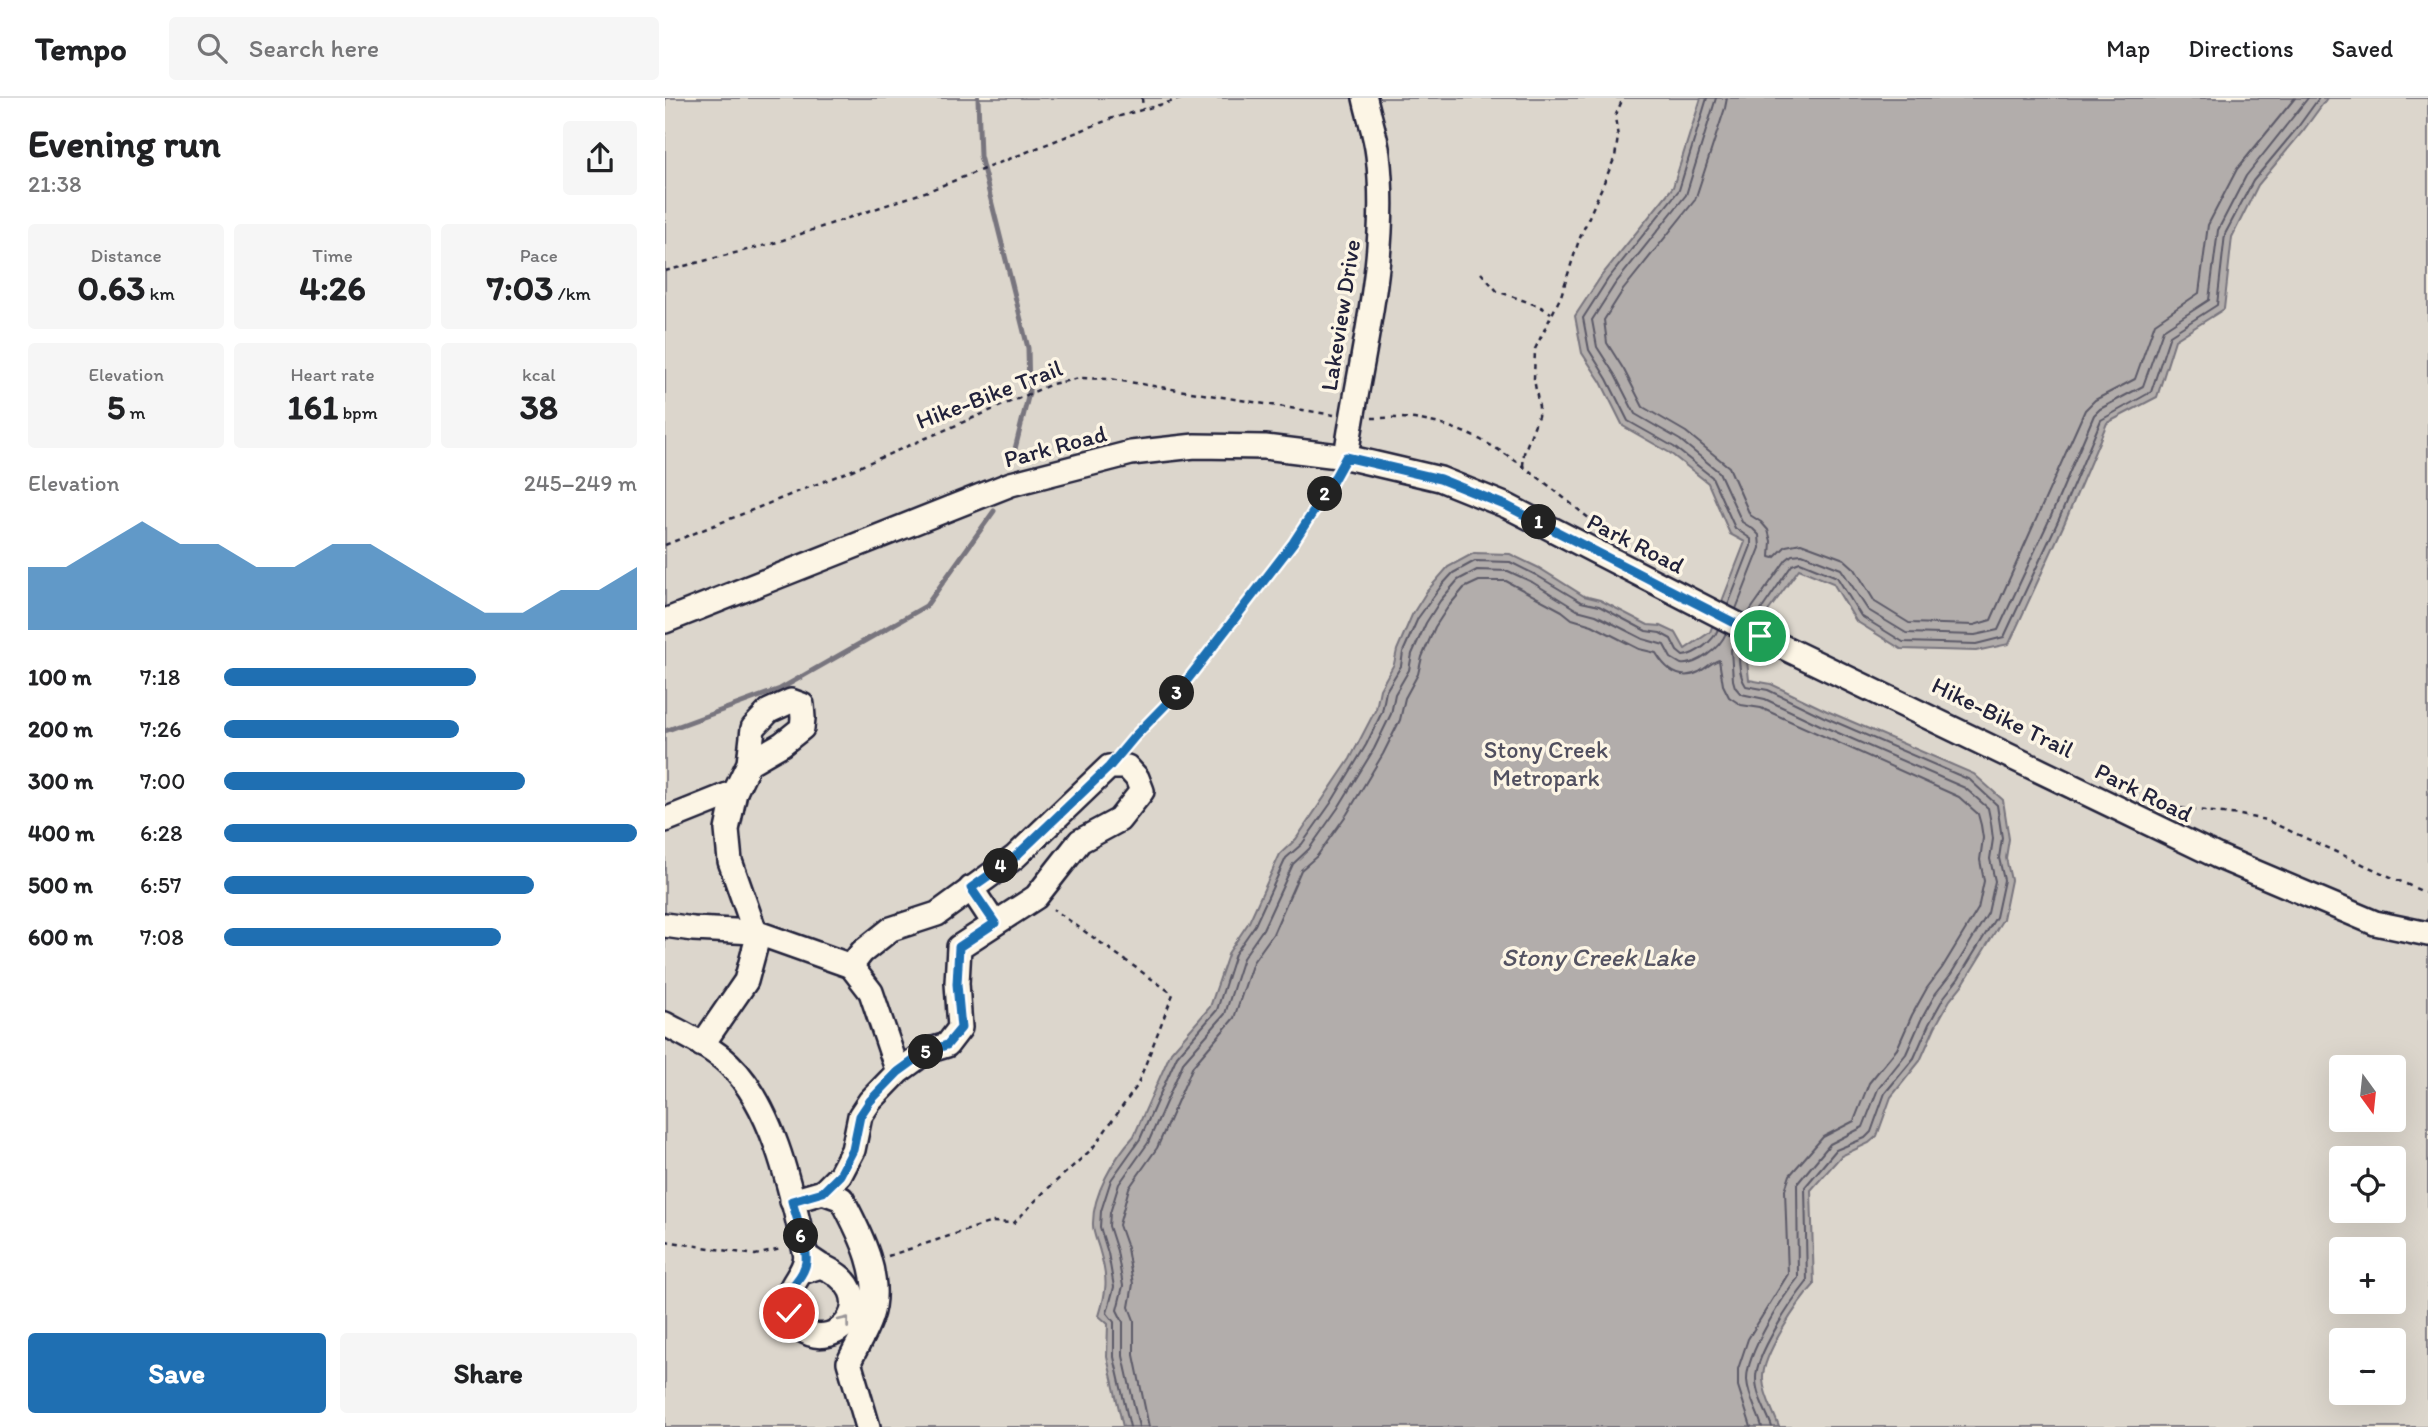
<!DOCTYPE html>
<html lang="en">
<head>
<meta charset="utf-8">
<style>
  body { margin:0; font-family:Itim,sans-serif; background:#f6f6f6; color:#202124; height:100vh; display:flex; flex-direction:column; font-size:26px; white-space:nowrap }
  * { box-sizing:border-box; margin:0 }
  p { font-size:23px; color:#757577 }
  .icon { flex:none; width:38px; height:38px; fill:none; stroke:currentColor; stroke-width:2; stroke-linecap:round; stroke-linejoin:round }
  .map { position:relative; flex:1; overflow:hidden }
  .sheet { display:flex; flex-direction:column; background:#fff; width:665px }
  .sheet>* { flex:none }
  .needle { width:46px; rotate:165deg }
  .tools { position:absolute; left:1664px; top:957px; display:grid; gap:14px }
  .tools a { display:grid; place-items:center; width:77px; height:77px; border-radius:7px; background:#fff; box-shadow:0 7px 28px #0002; font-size:35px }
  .pin { position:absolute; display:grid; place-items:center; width:60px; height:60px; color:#fff; margin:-30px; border:4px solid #fff; border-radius:50%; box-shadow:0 2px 7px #0007 }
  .km { position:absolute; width:35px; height:35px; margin:-18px; border-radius:50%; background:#222; color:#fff; font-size:19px; line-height:35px; text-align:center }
  .round { display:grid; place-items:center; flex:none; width:74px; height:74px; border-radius:7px; background:#f6f6f6 }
  .summary { display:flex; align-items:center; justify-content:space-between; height:119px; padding:0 28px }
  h1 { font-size:38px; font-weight:700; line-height:52px }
  .figures { display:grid; grid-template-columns:repeat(3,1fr); gap:10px; height:119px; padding:7px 28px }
  .figures div { display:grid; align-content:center; border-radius:7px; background:#f6f6f6; text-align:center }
  .figures b { font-size:35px; font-weight:700 }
  .figures small { font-size:19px; font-weight:400 }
  .figures p { font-size:19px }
  .chart { height:196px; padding:14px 28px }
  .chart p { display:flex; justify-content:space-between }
  .chart svg { width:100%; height:126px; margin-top:7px; fill:#1f6fb2; opacity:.7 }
  .primary-button { display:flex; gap:14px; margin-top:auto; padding:14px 28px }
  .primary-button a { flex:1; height:80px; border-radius:7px; background:#1f6fb2; color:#fff; font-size:28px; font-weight:700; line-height:80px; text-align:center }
  .primary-button a+a { background:#f6f6f6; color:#202124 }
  ul { padding:0 28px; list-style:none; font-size:23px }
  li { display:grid; grid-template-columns:112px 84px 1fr; align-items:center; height:52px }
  li i { height:18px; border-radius:9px; background:#1f6fb2 }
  header { display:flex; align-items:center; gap:42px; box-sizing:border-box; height:98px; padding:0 35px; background:#fff; border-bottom:2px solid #e0e0e0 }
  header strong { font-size:33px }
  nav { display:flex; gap:38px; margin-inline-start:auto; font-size:24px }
  .search { width:490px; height:63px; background:#f6f6f6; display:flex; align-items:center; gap:18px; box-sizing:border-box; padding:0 24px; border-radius:7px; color:#757577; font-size:26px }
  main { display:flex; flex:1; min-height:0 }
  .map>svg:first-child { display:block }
</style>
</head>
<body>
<header>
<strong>Tempo</strong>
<div class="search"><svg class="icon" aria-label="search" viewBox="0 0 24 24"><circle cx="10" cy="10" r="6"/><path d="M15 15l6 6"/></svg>Search here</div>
<nav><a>Map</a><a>Directions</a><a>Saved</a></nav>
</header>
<main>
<section class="sheet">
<div class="summary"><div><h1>Evening run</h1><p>21:38</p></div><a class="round"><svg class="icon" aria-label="share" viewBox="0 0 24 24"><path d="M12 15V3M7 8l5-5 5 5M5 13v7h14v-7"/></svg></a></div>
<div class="figures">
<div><p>Distance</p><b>0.63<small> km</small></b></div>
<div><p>Time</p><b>4:26</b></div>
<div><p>Pace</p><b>7:03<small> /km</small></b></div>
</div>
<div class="figures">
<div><p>Elevation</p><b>5<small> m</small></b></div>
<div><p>Heart rate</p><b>161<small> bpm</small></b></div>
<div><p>kcal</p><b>38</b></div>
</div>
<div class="chart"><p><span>Elevation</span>245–249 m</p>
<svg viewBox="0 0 160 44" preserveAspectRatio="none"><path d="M0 44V22L10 22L20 14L30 6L40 14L50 14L60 22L70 22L80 14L90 14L100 22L110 30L120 38L130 38L140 30L150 30L160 22V44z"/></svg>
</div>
<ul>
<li><b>100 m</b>7:18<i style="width:61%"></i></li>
<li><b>200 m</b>7:26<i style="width:57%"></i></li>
<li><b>300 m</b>7:00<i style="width:73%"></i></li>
<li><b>400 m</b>6:28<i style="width:100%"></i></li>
<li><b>500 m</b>6:57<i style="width:75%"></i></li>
<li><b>600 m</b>7:08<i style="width:67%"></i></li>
</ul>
<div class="primary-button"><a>Save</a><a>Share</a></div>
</section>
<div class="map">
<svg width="1763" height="1329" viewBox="0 0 1763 1329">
  <rect width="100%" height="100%" fill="#fcf5e5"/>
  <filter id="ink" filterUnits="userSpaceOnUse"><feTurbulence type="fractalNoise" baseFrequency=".0143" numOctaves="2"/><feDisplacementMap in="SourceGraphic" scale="14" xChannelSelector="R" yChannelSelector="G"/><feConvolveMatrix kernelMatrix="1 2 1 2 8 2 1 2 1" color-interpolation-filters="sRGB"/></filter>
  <g filter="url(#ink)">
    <path fill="#dcd6cc" stroke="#7f7c84" stroke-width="2" fill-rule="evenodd" d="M0,0H1763V1329H0ZM1676,970H1729V1022H1676ZM1676,1060H1729V1113H1676ZM1676,1152H1729V1204H1676ZM1676,1242H1729V1295H1676Z"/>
    <path fill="#b2adab" stroke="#78757e" stroke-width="2" d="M1036,0H1662L1638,33L1593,87L1567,139L1559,211L1510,242L1492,299L1442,325L1400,424L1344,546L1311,553L1236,551L1191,523L1168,485L1134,471L1099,519L1085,549L1081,552L1084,582L1106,586L1162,613L1309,676L1338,702L1344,741L1341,760L1346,782L1338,821L1298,886L1285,902L1270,929L1255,963L1226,999L1212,1038L1204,1045L1176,1058L1146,1092L1149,1187C1133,1204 1096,1259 1098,1282C1099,1298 1109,1314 1114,1329H458L442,1259L443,1226L434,1218C442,1192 443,1181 435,1154C433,1145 428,1136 428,1127C427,1097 449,1060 469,1038L506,954L545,909L564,854L584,824L615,756L631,741L685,661L711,611L715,591L729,566L732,552L747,517L762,493L783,469L809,455L845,456L874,470L919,498L935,502L983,527L996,528L1011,535L1020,551L1045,534L1080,444L1065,436L1043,385L1005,355L958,328L936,284L917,255L910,218L937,177L1008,89Z"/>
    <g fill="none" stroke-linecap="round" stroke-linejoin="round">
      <g stroke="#5c5a68" stroke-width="2">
        <polyline points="1042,0 1014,92 943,181 918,220 924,252 942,281 963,323 1009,349 1047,379 1070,430 1086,441 1086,448 1063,507"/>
        <polyline points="1051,0 1021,97 950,186 927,222 932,249 950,277 970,316 1015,342 1054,374 1077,424 1088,431 1094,437 1095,450 1071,511"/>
        <polyline points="1062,0 1060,10 1030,102 958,192 939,222 942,245 959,272 978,309 1021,334 1064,369 1085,417 1096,424 1103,432 1106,443 1105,459 1109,460 1121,448 1136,445 1179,461 1190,471 1210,504 1244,525 1309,527 1326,522 1420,312 1430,302 1470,281 1490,225 1534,195 1543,127 1572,71 1630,0"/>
        <polyline points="1082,517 1121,462 1127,457 1137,456 1176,471 1203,512 1241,535 1310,537 1333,532 1386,418 1429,317 1435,311 1478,288 1498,232 1544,202 1553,132 1581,78 1643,0"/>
        <polyline points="1090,521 1127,467 1135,464 1172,479 1196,518 1238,544 1311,546 1339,539 1394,421 1436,322 1486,294 1505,237 1552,207 1560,136 1588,83 1633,29 1654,0"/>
        <path d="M1071,540L1066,552L1068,582L1070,589L1076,596L1100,601L1155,627L1300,690L1323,710L1326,725L1328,741L1325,761L1330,783L1323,815L1286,876L1271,895L1256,922L1241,956L1213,991L1198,1029L1165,1046L1132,1086L1133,1180C1117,1200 1081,1256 1082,1282C1083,1299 1093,1314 1097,1329"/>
        <path d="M1079,545C1071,554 1074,578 1081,588L1103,592L1159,619L1305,682L1332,707L1337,740L1334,760L1339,782L1331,819L1293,881L1279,899L1264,926L1249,960L1220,995L1206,1034L1200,1040L1171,1052L1140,1089L1142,1184C1127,1203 1090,1257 1091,1281C1091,1298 1102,1314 1107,1329"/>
        <path d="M465,1329L449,1259V1224L442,1215L449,1189L443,1155L435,1129L436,1113L446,1082L475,1041L512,958L552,912L570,856L590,827L621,760L637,746L666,705L701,647L717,614L721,593L736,568L738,554L753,520L777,487L788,475L810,463L845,464L871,477L916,504L934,508L981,533L995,535L1006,541L1012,553L1018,558C1030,557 1049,543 1053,531"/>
        <path d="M474,1329L458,1258V1224L452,1212L458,1188L452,1153L444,1128L445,1115L454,1086L483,1045L519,963L560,916L578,860L598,831L628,766L644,751L673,710L709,651L726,616L730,596L744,572L747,556L761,525L775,503L793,482L812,472L843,473L867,484L912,512L931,517L978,541L999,547L1006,560L1016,566C1032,568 1055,550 1061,535"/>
        <path d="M484,1329L469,1257V1222L464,1209L468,1186L462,1150L454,1127L464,1090L492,1050L528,968L569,920L588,864L608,836L636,772L652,758L682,716L718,656L735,622L740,600L753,576L757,559L770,529L783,509L799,490L814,483H841L897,513L907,521L927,527L974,551L991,555C1000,570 1014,584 1034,574C1041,570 1047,564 1054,562L1058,587L1064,599L1076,607L1096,610L1294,699L1313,716L1316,727L1318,740L1315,762L1319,783L1313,811L1277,870L1262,890L1247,917L1232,951L1204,985L1189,1023L1158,1039L1125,1077L1120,1092L1123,1176L1083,1241L1073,1271V1288L1086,1329"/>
      </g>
      <g stroke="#78757e" stroke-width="5">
        <polyline points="313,0 315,58 363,250 364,295 348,359"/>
        <polyline points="0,633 115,591 261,508 329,413"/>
      </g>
      <defs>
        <g id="minor">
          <path d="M681,359C695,259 725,159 713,57C711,38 704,19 700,0"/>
          <polyline points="0,523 346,386 466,355 530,348 600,349 681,359 775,381 842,408 1095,538 1552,758 1710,825 1763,836"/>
          <polyline points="0,722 70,694"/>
          <polyline points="306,790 329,825"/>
          <polyline points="0,827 28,831 90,834 186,868"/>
          <path d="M0,926C22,938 46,949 64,966C110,1010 127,1098 141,1158"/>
          <polyline points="37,947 81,883 91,846 90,834 65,763 62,732 70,694 84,665 117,646 137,630 138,620 137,607 126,603 104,613 88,630 84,665"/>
          <polyline points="158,1094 175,1077 188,1052 195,1018 205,1003 233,974 262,953 282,947 295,930 292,885 294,849 371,799 415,743 454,722 477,693 472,680 462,669 444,669 350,759 272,816 226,831 197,854 186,868 206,894 233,974"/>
          <path d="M127,1103L158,1094L177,1101C195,1135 219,1180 205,1220C200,1235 191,1249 184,1264L203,1329"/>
          <path d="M137,1174L156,1168C222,1195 173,1258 136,1231C129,1225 124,1217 123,1208C120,1188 140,1177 141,1158L156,1168"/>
        </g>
      </defs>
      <use href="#minor" stroke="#22223b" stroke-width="28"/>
      <g stroke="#22223b" stroke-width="2.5" stroke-dasharray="5 5" stroke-linecap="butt">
        <polyline points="477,0 478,11"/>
        <polyline points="0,173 109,145 263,93 448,20 519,0"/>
        <polyline points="816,175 832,193 874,208 886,215"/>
        <path d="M707,320C723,320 740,319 755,322C834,334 889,396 951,441"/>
        <polyline points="858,368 859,355 873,318 874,309 869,281 870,251 896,198 914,142 950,59 953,39 950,19 958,0"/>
        <polyline points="0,447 187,372 387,286 415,280 445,281 669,317"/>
        <polyline points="461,648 513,594 628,445 671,377"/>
        <polyline points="1496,708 1575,717 1601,722 1763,796"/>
        <polyline points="0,1143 90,1157 116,1151"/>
        <polyline points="223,1158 327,1124 349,1125 378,1095 427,1051 472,988 508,896 388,811"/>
      </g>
      <use href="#minor" stroke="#fcf5e5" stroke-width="23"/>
    </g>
    <defs><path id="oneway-chevron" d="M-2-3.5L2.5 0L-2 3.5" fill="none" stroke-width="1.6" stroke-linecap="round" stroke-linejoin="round" transform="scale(1.75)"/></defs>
    <use stroke="#9a9698" href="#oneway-chevron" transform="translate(180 1223) rotate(-52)"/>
  </g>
  <g fill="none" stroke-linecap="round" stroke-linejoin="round" filter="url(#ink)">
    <defs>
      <path id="route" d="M124,1215C119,1185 138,1185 141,1164C143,1148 131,1119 127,1103L158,1094L175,1077L188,1052L195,1018L205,1003L233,974L262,953L282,947L296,930L292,886L294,849L330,825L306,790L350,759L444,669L470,638L513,594L628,445L665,388L681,359L775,381L842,408L1095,538"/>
    </defs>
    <use href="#route" stroke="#fff" stroke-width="14"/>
    <use href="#route" stroke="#1f6fb2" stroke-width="9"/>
  </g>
  <g text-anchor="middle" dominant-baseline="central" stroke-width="7" stroke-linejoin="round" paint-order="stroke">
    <g font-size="24" fill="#22223b" stroke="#fcf5e5">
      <text transform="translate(675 217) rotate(-81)">Lakeview Drive</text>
      <text transform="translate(324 296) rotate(-21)">Hike-Bike Trail</text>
      <text transform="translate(390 348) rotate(-15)">Park Road</text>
      <text transform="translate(971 445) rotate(27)">Park Road</text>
      <text transform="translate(1338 619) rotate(26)">Hike-Bike Trail</text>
      <text transform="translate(1479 694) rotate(26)">Park Road</text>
    </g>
    <g font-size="24" fill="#504f5f" stroke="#fcf5e5">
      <text x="881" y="651">Stony Creek<tspan x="881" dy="28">Metropark</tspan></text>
    </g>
    <g font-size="26" font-style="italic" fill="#545362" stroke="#fcf5e5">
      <text x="933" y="859">Stony Creek Lake</text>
    </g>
  </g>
</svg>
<div class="tools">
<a><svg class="needle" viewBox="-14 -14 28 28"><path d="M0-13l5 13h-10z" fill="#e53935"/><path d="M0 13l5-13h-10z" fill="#757577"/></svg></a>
<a><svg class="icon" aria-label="locate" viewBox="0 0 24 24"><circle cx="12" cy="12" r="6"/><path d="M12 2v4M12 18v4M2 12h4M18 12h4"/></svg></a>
<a>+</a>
<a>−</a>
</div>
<div class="pin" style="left:1095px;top:538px;background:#1e9e55"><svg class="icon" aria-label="arrive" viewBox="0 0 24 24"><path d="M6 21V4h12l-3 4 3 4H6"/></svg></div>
<div class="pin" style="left:124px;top:1215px;background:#d93025"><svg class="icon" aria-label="check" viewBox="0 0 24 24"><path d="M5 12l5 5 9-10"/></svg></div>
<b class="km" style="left:874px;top:424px">1</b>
<b class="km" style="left:660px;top:396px">2</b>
<b class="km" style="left:512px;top:595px">3</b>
<b class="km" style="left:336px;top:768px">4</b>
<b class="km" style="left:261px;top:954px">5</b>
<b class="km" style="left:136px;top:1138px">6</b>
</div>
</main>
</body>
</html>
